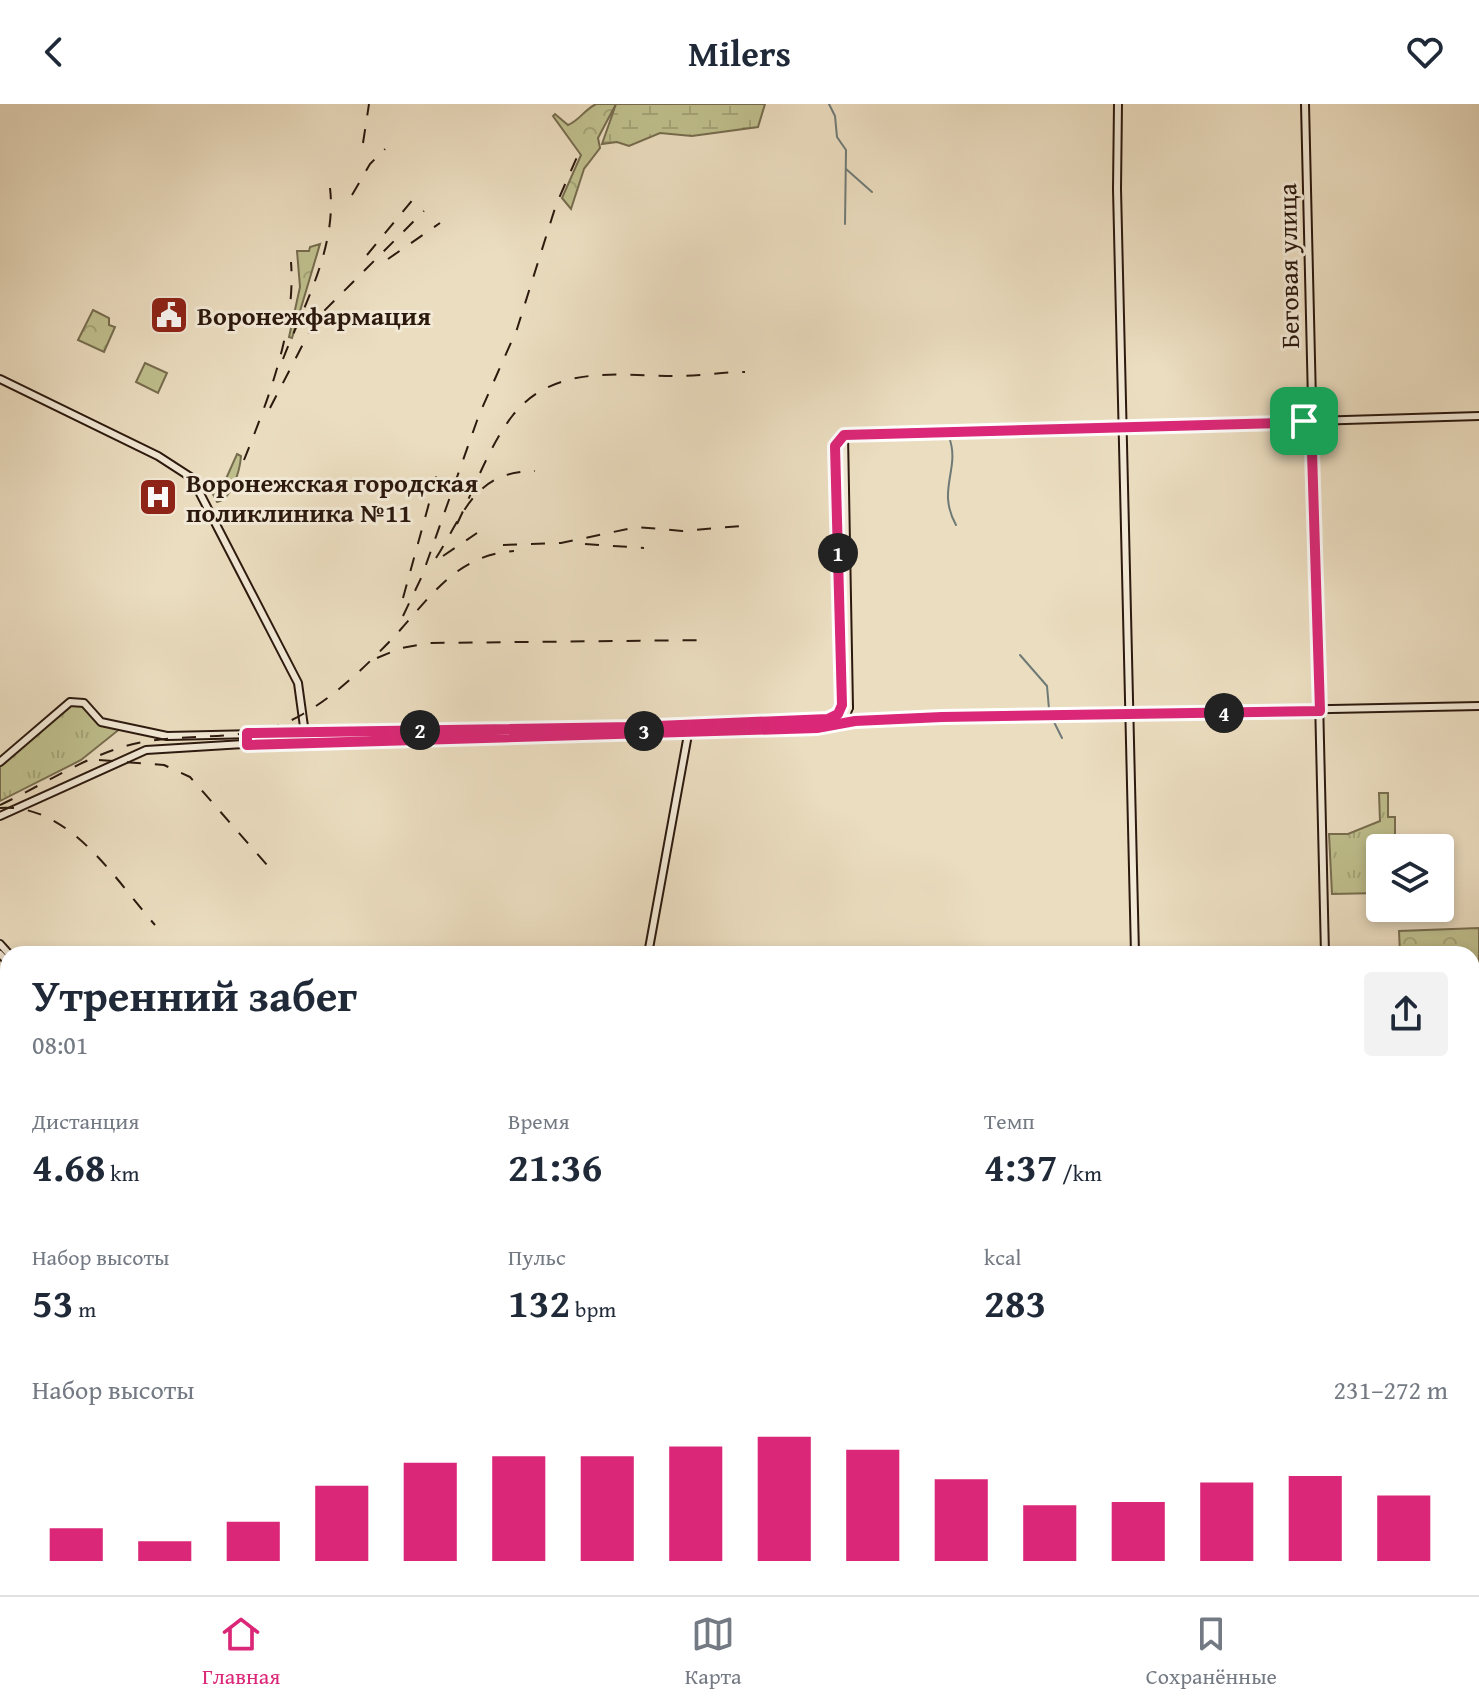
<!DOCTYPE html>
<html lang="ru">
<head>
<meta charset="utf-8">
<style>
  body { margin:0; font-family:"Gentium Book Plus",serif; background:#f2f2f3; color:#1f2937; height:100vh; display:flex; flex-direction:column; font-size:30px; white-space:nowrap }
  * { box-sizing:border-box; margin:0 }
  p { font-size:26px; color:#747a83 }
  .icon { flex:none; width:44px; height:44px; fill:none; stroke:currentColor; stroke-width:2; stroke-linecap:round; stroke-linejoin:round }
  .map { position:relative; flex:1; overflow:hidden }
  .drawer { position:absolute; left:0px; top:842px; width:1480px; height:650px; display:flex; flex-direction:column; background:#fff; border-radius:24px 24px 0 0; box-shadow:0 4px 12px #0003 }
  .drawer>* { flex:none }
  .buttons { position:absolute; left:1366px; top:730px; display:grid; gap:16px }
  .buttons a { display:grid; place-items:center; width:88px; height:88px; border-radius:8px; background:#fff; box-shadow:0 4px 12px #0003; font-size:40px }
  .pin { position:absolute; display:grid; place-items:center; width:68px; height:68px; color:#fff; margin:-34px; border-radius:16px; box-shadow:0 4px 12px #0006 }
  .km { position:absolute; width:40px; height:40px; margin:-20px; border-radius:50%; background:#222; color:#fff; font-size:22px; line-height:40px; text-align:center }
  .round { display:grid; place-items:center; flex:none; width:84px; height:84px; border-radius:8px; background:#f2f2f3 }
  .summary { display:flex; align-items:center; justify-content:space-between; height:136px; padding:0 32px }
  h1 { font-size:44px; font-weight:600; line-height:60px }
  .figures { display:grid; grid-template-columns:repeat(3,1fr); gap:12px; height:136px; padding:8px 32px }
  .figures div { display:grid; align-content:center }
  .figures b { font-size:40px; font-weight:600 }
  .figures small { font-size:22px; font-weight:400 }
  .figures p { font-size:22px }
  .chart { height:224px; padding:16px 32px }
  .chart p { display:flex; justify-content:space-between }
  .chart svg { width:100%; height:144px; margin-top:8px; stroke:#db2777; stroke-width:6 }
  header { display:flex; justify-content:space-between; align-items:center; height:104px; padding:0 32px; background:#fff; font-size:36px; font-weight:600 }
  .menu { display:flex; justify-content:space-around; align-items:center; height:112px; border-top:2px solid #e0e1e3; background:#fff; font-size:22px; color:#747a83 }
  .menu a { display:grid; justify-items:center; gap:4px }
  .menu .current { color:#db2777 }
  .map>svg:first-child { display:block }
</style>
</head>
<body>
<header><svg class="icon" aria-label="back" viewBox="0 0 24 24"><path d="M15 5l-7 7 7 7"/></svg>Milers<svg class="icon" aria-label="heart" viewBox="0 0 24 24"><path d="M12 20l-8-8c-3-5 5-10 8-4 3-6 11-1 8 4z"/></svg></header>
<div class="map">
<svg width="1479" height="1491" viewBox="0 0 1479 1491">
  <defs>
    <pattern id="grass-tufts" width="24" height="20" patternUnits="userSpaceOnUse" patternTransform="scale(2)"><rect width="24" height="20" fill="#bfbf8d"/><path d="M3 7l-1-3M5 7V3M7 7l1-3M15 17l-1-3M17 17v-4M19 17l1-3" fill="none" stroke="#a4a478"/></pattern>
    <pattern id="forest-crowns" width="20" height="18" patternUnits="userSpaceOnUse" patternTransform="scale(2)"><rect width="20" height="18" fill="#bfbf8d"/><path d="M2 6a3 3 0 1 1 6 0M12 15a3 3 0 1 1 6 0" fill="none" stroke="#a4a478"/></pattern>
    <pattern id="wetland-marsh" width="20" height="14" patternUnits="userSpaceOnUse" patternTransform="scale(2)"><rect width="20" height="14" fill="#bfbf8d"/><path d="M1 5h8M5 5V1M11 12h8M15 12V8" fill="none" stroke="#a4a478"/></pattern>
  </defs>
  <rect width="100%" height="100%" fill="#ebddc0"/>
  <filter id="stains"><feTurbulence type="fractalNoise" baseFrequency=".0025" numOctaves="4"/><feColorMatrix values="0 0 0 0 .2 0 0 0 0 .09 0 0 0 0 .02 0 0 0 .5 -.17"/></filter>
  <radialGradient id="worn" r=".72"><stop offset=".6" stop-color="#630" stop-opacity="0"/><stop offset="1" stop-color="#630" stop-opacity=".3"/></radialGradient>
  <g fill="url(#grass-tufts)" stroke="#766c4e" stroke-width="2">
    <polygon points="72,600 81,601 96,616 121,624 81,656 0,697 0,661"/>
    <polygon points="1379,689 1388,689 1388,713 1395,713 1395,744 1380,744 1380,789 1332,790 1329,730 1348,730 1380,717"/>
  </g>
  <g fill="url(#forest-crowns)" stroke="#766c4e" stroke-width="2">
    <path d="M596,0H616L598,34L600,44L584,65L571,105L562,94L581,51L553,12L555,10L568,21C580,16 584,6 596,0Z"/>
    <polygon points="320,140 292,234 289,233 300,183 297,147 309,147 310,143"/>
    <polygon points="93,206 109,214 109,221 115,223 104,248 78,236"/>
    <path d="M237,350L241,352C240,367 231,396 217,398L206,377L210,375L216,385L221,386Z"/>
    <polygon points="1479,824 1479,1263 1472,1263 1472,850 1400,850 1399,827"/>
  </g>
  <polygon fill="url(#wetland-marsh)" stroke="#766c4e" stroke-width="2" points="616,0 765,0 758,23 692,32 660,29 629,42 617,38 602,40"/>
  <polygon fill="#bfbf8d" stroke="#766c4e" stroke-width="2" points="145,259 167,269 158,289 136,278"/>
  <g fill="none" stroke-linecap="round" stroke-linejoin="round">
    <g stroke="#6f7a76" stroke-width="2">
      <polyline points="829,0 835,12 837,33 846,46 845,120"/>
      <polyline points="846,65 872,88"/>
      <path d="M949,333C961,365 936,385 956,421"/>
      <polyline points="1020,551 1047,582 1049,605"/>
      <polyline points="1054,618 1062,634"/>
    </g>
    <defs>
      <g id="secondary">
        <polyline points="1118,0 1117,85 1135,850"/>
        <polyline points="1305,0 1325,850"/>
        <polyline points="0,275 158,352 192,374 298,579 305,630"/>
        <polyline points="844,331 1479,312"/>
        <polyline points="844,331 849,604"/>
        <polyline points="834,613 842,601 835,342 844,331"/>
        <polyline points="0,658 70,598 84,599 101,618 167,632 773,619 835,615 847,609 849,603"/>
        <polyline points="0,712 146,646 278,638 817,624 855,617 942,613 1479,602"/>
        <polyline points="0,840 9,850"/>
        <polyline points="0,850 8,858"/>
        <polyline points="648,850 689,625"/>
        <polyline points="127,1484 129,1491"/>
        <polyline points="298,1484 300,1491"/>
        <polyline points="604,1484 604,1491"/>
        <polyline points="1150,1484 1150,1491"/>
        <polyline points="1336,1484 1337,1491"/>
        <polyline points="855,1491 856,1484"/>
      </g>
      <g id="primary">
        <polyline points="1472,1343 1479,1343"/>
        <polyline points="1472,1350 1479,1350"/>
        <polyline points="0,1375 8,1375"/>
        <polyline points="0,1382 8,1382"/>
      </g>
    </defs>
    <use href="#secondary" stroke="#2c190e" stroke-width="10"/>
    <use href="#primary" stroke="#2c190e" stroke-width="11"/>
    <use href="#secondary" stroke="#f2e9d6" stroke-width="6"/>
    <use href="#primary" stroke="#ebddc0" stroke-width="7"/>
    <g stroke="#2c190e" stroke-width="2" stroke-dasharray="14 14" stroke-linecap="butt">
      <polyline points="363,39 369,0"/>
      <polyline points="352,91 370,60 385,45"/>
      <polyline points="367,151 419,88"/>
      <polyline points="388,155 440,119"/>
      <path d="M283,255C304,201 337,143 330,84"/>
      <polyline points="270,304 316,215 424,107"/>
      <path d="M244,356C268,296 296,225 291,158"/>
      <path d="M457,420C474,385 489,342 513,311C555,259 620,272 678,272C700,272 722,268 745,268"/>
      <polyline points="585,440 644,444"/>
      <polyline points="503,441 561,439 637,423 682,427 741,422"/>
      <polyline points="443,452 477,429"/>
      <path d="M436,454C464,410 474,367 535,367"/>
      <polyline points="403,494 439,363"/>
      <polyline points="403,512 422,472 479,311 517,225 556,101 577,53"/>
      <polyline points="377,554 401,544 430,539 709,536"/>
      <polyline points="99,656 164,661 190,673 274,769"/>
      <path d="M0,701C41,682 83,654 126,642C186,625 248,643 303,610C335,592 366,562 391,536C429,496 454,451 514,447"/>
      <path d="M0,704C69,699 114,774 155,821"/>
      <polyline points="0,1176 8,1173"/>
      <polyline points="0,1251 8,1256"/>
    </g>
  </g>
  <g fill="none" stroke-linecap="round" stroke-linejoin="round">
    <defs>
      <polygon id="route" points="1311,315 1320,607 942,613 855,617 817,624 247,641 247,629 633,623 828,615 838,610 842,601 835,342 844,331 1283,319"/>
    </defs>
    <use href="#route" stroke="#fff" stroke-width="16"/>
    <use href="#route" stroke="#db2777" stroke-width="10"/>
  </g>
  <defs>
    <symbol id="civic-square" viewBox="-11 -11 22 22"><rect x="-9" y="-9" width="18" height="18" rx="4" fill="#8f2418" stroke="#f2e9d6"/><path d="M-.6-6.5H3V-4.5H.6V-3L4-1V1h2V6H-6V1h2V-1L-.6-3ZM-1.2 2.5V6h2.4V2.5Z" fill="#fff"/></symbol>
    <symbol id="hospital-square" viewBox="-11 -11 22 22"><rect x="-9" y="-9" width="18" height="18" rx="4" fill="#8f2418" stroke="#f2e9d6"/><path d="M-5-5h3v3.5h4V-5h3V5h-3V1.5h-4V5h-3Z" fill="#fff"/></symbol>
  </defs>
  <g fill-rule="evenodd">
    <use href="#civic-square" x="147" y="189" width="44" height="44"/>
    <use href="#hospital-square" x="136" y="371" width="44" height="44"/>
  </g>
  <g text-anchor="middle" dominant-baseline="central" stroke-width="6" stroke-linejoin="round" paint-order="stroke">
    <g font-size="26" fill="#2c190e" stroke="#f2e9d6">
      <text transform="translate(1288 162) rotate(-91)">Беговая улица</text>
    </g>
    <g font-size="26" font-weight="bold" fill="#2c190e" stroke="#f2e9d6" text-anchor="start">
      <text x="197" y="211">Воронежфармация</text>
      <text x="186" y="378">Воронежская городская<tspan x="186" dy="30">поликлиника №11</tspan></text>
    </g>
  </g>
  <rect width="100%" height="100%" filter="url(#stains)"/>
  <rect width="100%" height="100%" fill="url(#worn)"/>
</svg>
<div class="buttons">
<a><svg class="icon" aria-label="layers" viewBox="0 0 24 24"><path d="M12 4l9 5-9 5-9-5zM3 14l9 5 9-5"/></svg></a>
</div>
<div class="pin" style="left:1304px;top:317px;background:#1e9e55"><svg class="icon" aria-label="arrive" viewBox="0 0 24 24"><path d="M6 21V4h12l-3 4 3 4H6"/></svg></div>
<b class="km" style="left:838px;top:449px">1</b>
<b class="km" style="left:420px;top:626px">2</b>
<b class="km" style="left:644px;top:627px">3</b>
<b class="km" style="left:1224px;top:609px">4</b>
<section class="drawer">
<div class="summary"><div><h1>Утренний забег</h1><p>08:01</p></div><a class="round"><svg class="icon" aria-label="share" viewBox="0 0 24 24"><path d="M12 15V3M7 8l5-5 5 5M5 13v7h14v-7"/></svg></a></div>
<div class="figures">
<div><p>Дистанция</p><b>4.68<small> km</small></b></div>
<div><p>Время</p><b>21:36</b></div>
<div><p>Темп</p><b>4:37<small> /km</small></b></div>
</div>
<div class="figures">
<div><p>Набор высоты</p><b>53<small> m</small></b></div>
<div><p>Пульс</p><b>132<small> bpm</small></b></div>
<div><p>kcal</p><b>283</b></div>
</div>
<div class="chart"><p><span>Набор высоты</span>231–272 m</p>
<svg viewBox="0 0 160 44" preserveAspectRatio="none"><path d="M5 44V34M15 44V38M25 44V32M35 44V21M45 44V14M55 44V12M65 44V12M75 44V9M85 44V6M95 44V10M105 44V19M115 44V27M125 44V26M135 44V20M145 44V18M155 44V24"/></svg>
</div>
</section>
</div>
<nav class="menu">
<a class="current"><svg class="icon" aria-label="home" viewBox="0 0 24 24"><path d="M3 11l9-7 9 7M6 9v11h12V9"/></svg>Главная</a>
<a><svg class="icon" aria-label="map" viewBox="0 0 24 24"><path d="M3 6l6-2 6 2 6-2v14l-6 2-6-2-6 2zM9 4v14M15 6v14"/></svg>Карта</a>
<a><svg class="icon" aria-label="saved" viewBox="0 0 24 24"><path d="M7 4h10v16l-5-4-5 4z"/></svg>Сохранённые</a>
</nav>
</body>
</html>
